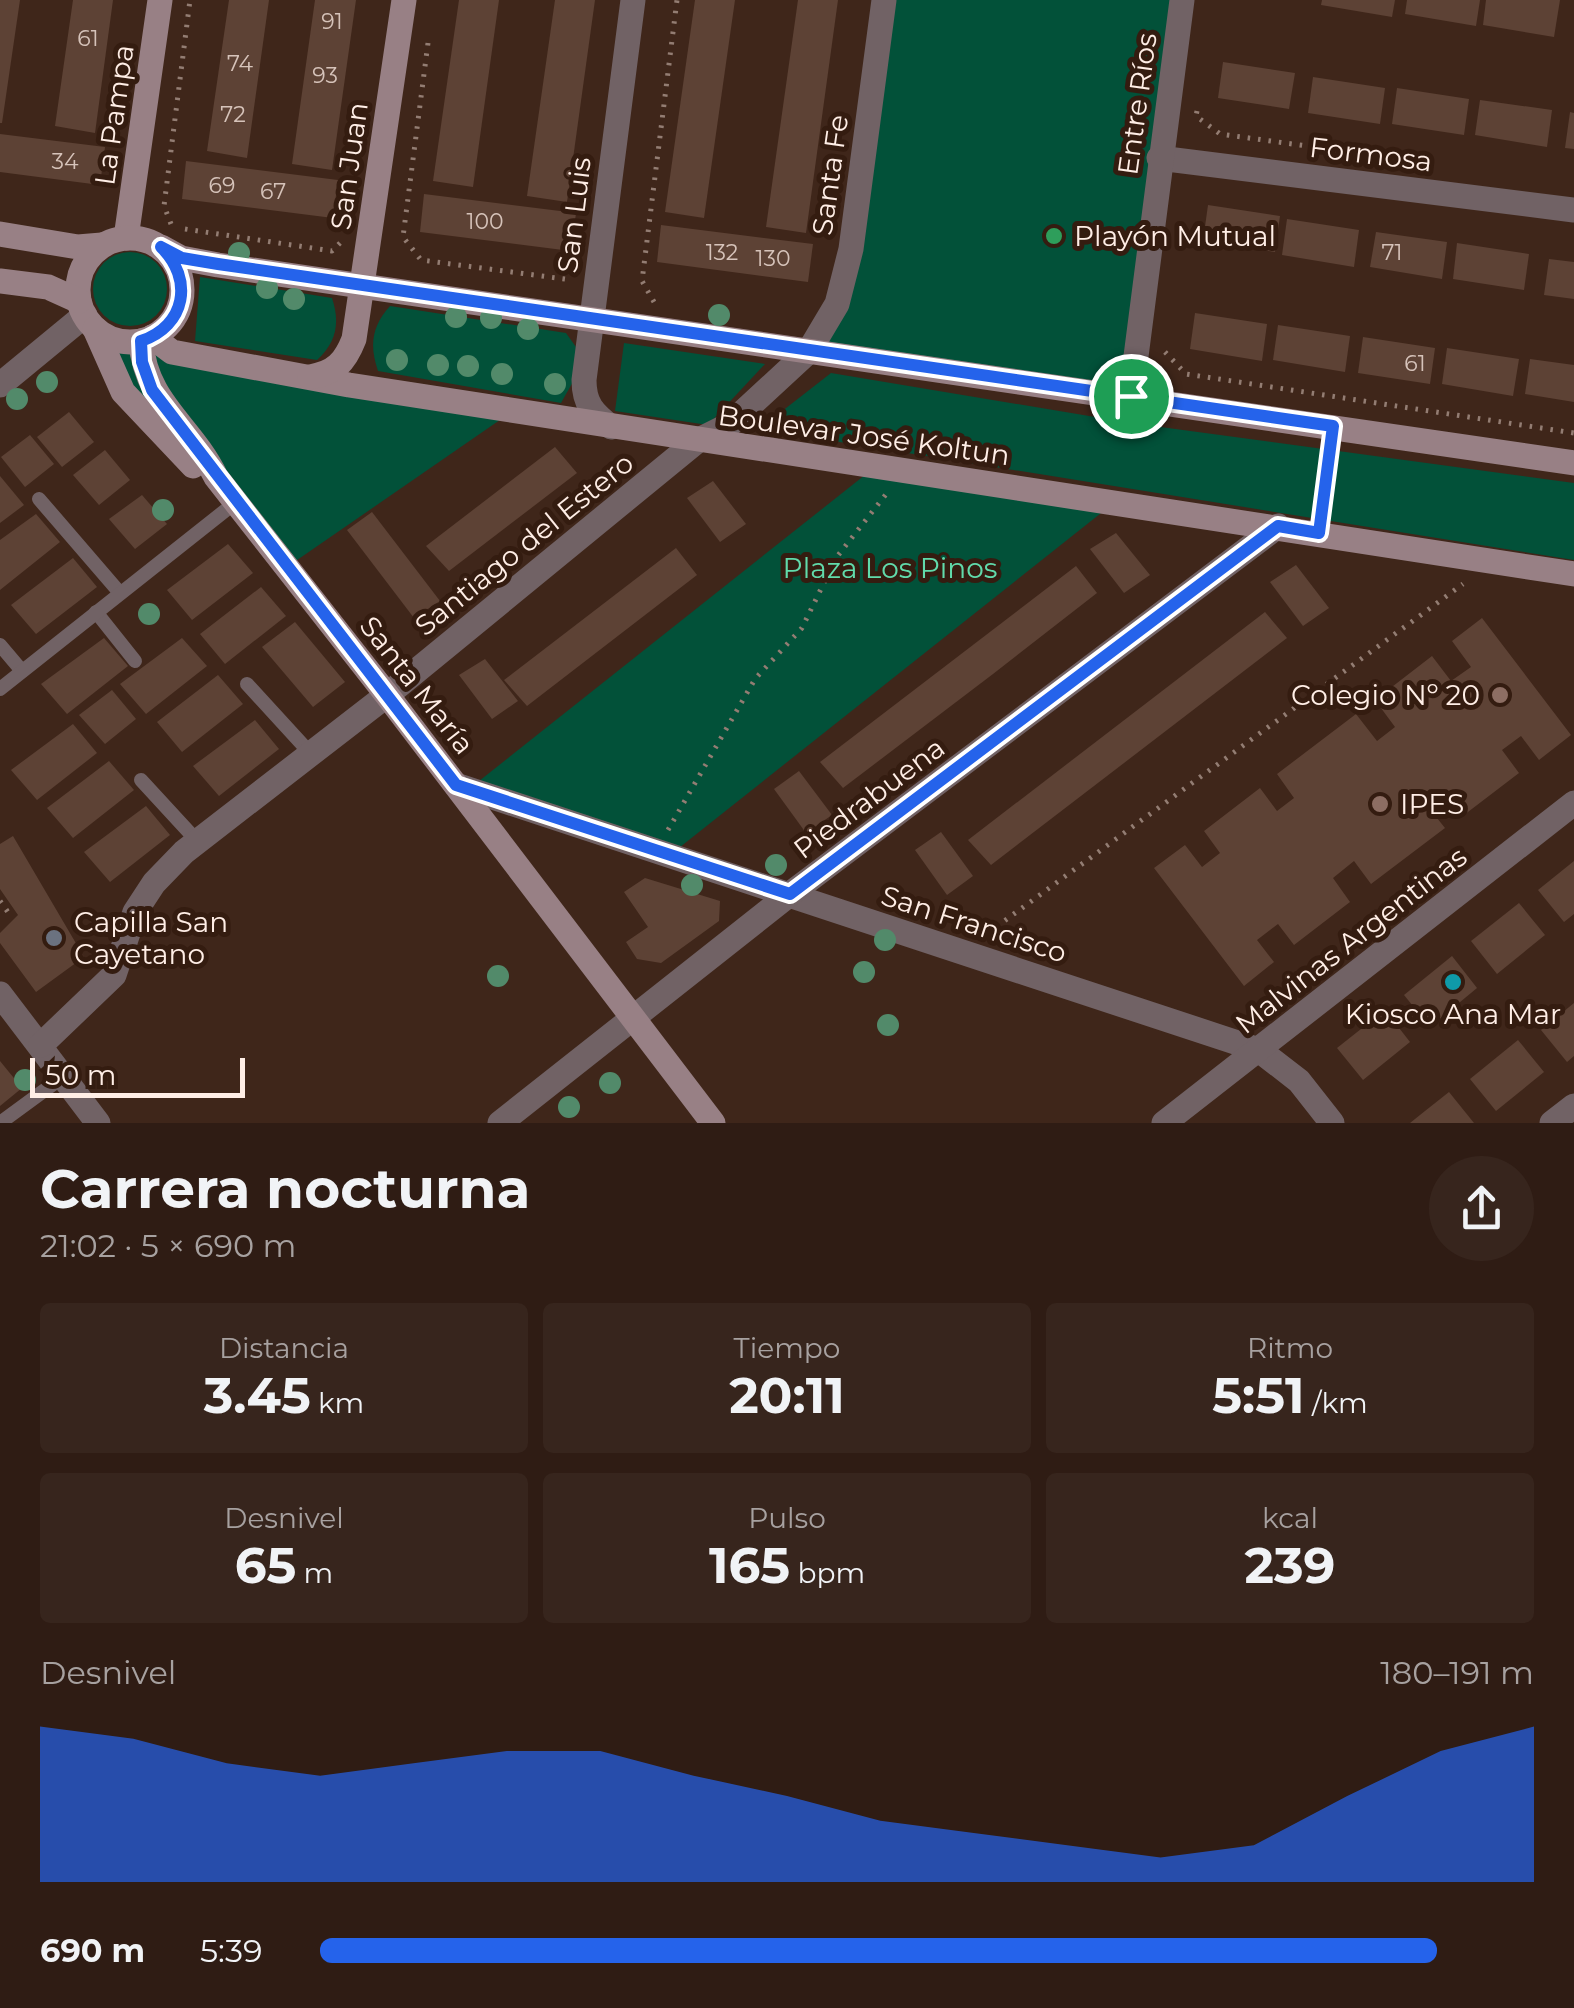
<!DOCTYPE html>
<html lang="es">
<head>
<meta charset="utf-8">
<style>
  body { margin:0; font-family:Montserrat,sans-serif; background:#37251d; color:#f1f3f6; height:100vh; display:flex; flex-direction:column; font-size:38px; white-space:nowrap }
  * { box-sizing:border-box; margin:0 }
  p { font-size:32px; color:#a7a1a0 }
  .icon { flex:none; width:55px; height:55px; fill:none; stroke:currentColor; stroke-width:2; stroke-linecap:round; stroke-linejoin:round }
  .map { position:relative; height:1123px; overflow:hidden }
  .side { display:flex; flex-direction:column; background:#2f1c14; flex:1 }
  .side>* { flex:none }
  .scale { position:absolute; left:30px; bottom:25px; width:215px; box-sizing:border-box; padding-left:10px; border:5px solid #ffeee6; border-top:0; font-size:28px; line-height:35px; white-space:nowrap; color:#ffeee6; -webkit-text-stroke:8px #341c10; paint-order:stroke }
  .pin { position:absolute; display:grid; place-items:center; width:85px; height:85px; color:#fff; margin:-42px; border:5px solid #fff; border-radius:50%; box-shadow:0 2px 10px #0007 }
  .round { display:grid; place-items:center; flex:none; width:105px; height:105px; border-radius:52px; background:#37251d }
  .summary { display:flex; align-items:center; justify-content:space-between; height:170px; padding:0 40px }
  h1 { font-size:55px; font-weight:700; line-height:75px }
  .stats { display:grid; grid-template-columns:repeat(3,1fr); gap:15px; height:170px; padding:10px 40px }
  .stats div { display:grid; align-content:center; border-radius:10px; background:#37251d; text-align:center }
  .stats b { font-size:50px; font-weight:700 }
  .stats small { font-size:28px; font-weight:400 }
  .stats p { font-size:28px }
  .chart { height:280px; padding:20px 40px }
  .chart p { display:flex; justify-content:space-between }
  .chart svg { width:100%; height:180px; margin-top:10px; fill:#2563eb; opacity:.7 }
  ul { padding:0 40px; list-style:none; font-size:32px }
  li { display:grid; grid-template-columns:160px 120px 1fr; align-items:center; height:75px }
  li i { height:25px; border-radius:12px; background:#2563eb }
  .map>svg:first-child { display:block }
</style>
</head>
<body>
<div class="map">
<svg width="1574" height="1123" viewBox="0 0 1574 1123">
  <rect width="100%" height="100%" fill="#3f261a"/>
  <g fill="#025139">
    <polygon points="883,0 1182,0 1131,395 809,351 837,304"/>
    <circle cx="130" cy="289" r="37"/>
    <path d="M200,277L332,298C340,322 337,342 317,360L195,341Z"/>
    <path d="M390,306L566,333L576,347L574,380L561,403L378,371C369,345 372,326 390,306Z"/>
    <polygon points="108,337 141,341 513,411 287,567 123,392"/>
    <polygon points="624,343 765,364 708,425 615,411"/>
    <polygon points="831,373 1131,423 1574,483 1574,560 759,429"/>
    <polygon points="875,467 1115,502 670,855 469,789"/>
  </g>
  <g fill="#5d4235">
    <polygon points="0,0 20,0 2,123 0,123"/>
    <polygon points="73,0 113,0 95,133 55,126"/>
    <polygon points="229,0 269,0 247,158 207,151"/>
    <polygon points="315,0 356,0 332,170 292,164"/>
    <polygon points="459,0 499,0 473,187 433,181"/>
    <polygon points="555,0 595,0 567,202 527,196"/>
    <polygon points="695,0 735,0 704,218 665,212"/>
    <polygon points="798,0 838,0 806,233 766,227"/>
    <polygon points="1322,0 1395,0 1392,17 1321,5"/>
    <polygon points="1407,0 1480,0 1476,26 1405,14"/>
    <polygon points="1486,0 1560,0 1554,37 1483,25"/>
    <polygon points="1223,62 1295,73 1289,109 1218,98"/>
    <polygon points="1313,77 1385,88 1380,124 1308,113"/>
    <polygon points="1397,88 1469,99 1464,135 1392,124"/>
    <polygon points="1480,100 1552,110 1547,147 1475,135"/>
    <polygon points="1570,112 1574,113 1574,149 1565,148"/>
    <polygon points="0,134 105,147 100,185 0,172"/>
    <polygon points="186,161 338,180 333,218 182,199"/>
    <polygon points="424,194 576,213 571,251 420,232"/>
    <polygon points="1208,205 1280,216 1275,252 1203,241"/>
    <polygon points="1287,219 1359,230 1354,267 1282,255"/>
    <polygon points="661,225 813,244 808,282 657,262"/>
    <polygon points="1376,232 1447,242 1442,279 1370,267"/>
    <polygon points="1457,243 1529,254 1524,290 1453,279"/>
    <polygon points="1549,259 1574,262 1574,299 1544,295"/>
    <polygon points="1195,313 1267,324 1262,361 1190,349"/>
    <polygon points="1278,325 1350,336 1345,372 1273,360"/>
    <polygon points="1363,337 1435,348 1430,384 1358,373"/>
    <polygon points="1447,348 1519,359 1513,396 1442,384"/>
    <polygon points="1530,359 1574,365 1574,402 1525,394"/>
    <polygon points="69,412 94,442 62,467 37,437"/>
    <polygon points="30,435 54,464 25,487 1,457"/>
    <polygon points="555,447 577,473 449,571 426,546"/>
    <polygon points="105,450 130,480 99,505 73,475"/>
    <polygon points="0,476 24,505 0,523"/>
    <polygon points="713,481 746,524 720,542 687,498"/>
    <polygon points="142,495 167,524 135,549 109,519"/>
    <polygon points="372,512 440,601 414,618 347,530"/>
    <polygon points="36,514 60,542 0,590 0,540"/>
    <polygon points="1116,533 1150,575 1124,593 1090,549"/>
    <polygon points="228,544 253,573 192,620 167,590"/>
    <polygon points="676,548 697,575 527,706 504,680"/>
    <polygon points="73,558 97,587 36,634 11,605"/>
    <polygon points="1296,565 1329,608 1303,626 1270,582"/>
    <polygon points="1076,566 1097,593 993,674 843,788 820,762"/>
    <polygon points="261,587 286,616 225,664 200,634"/>
    <polygon points="1265,612 1287,638 991,865 968,840"/>
    <polygon points="1482,618 1571,735 1539,760 1521,736 1502,750 1519,773 1464,815 1448,793 1429,808 1445,828 1371,884 1354,861 1333,878 1350,902 1294,945 1278,924 1257,940 1274,962 1244,986 1154,868 1185,845 1202,867 1220,853 1204,831 1260,788 1277,811 1294,798 1277,774 1356,714 1377,741 1395,727 1375,700 1432,656 1451,681 1471,667 1452,641"/>
    <polygon points="295,622 345,682 313,707 262,647"/>
    <polygon points="104,638 128,666 67,714 41,684"/>
    <polygon points="182,638 207,666 146,714 120,684"/>
    <polygon points="485,659 518,701 492,719 459,675"/>
    <polygon points="218,675 243,704 182,752 157,722"/>
    <polygon points="112,690 136,719 105,744 79,715"/>
    <polygon points="255,720 279,749 219,796 193,766"/>
    <polygon points="73,724 97,753 37,800 11,770"/>
    <polygon points="109,761 134,790 73,838 47,808"/>
    <polygon points="799,771 832,815 806,833 774,789"/>
    <polygon points="146,806 170,835 110,882 84,852"/>
    <polygon points="941,832 973,876 947,895 915,850"/>
    <polygon points="13,836 84,957 36,992 0,943 0,933 18,915 0,889 0,844"/>
    <polygon points="1574,861 1574,914 1564,922 1538,890"/>
    <polygon points="645,878 720,901 719,921 661,963 637,959 626,942 648,927 624,892"/>
    <polygon points="1519,903 1545,935 1497,974 1471,941"/>
    <polygon points="1452,956 1477,988 1430,1027 1404,995"/>
    <polygon points="1574,1003 1574,1056 1567,1062 1541,1030"/>
    <polygon points="1385,1010 1410,1042 1363,1080 1337,1048"/>
    <polygon points="1518,1040 1544,1072 1496,1111 1470,1079"/>
    <polygon points="0,1061 22,1088 0,1106"/>
    <polygon points="1449,1092 1474,1123 1410,1123 1425,1111"/>
  </g>
  <g fill="none" stroke-linecap="round" stroke-linejoin="round">
    <g stroke="#937d73" stroke-width="5" stroke-dasharray="2.5 8" stroke-linecap="butt">
      <polyline points="428,43 403,237 421,260 572,280"/>
      <polyline points="1197,111 1196,116 1220,134 1343,151"/>
      <polyline points="171,224 164,206 190,0"/>
      <polyline points="185,229 332,251 343,240"/>
      <polyline points="654,302 642,281 677,0"/>
      <polyline points="1165,352 1186,374 1574,433"/>
      <polyline points="1322,510 1330,452"/>
      <polyline points="668,830 755,679 802,628 836,558 887,493"/>
      <polyline points="0,901 10,915"/>
      <polyline points="988,933 1463,584"/>
    </g>
    <g stroke="#716265" stroke-width="14">
      <polyline points="39,499 120,593"/>
      <polyline points="96,612 135,661"/>
      <polyline points="0,645 22,671"/>
      <polyline points="247,684 312,755"/>
      <polyline points="0,689 236,502"/>
      <polyline points="141,780 199,843"/>
      <polyline points="0,1123 64,1076"/>
    </g>
    <g stroke="#716265" stroke-width="25">
      <polyline points="1159,158 1574,210"/>
      <polyline points="0,385 85,315"/>
      <polyline points="1131,395 1182,0"/>
      <path d="M611,427C593,413 584,404 584,380L633,0"/>
      <polyline points="456,785 1259,1050 1299,1081 1332,1123"/>
      <polyline points="0,994 98,1123"/>
      <polyline points="41,1045 114,975 135,912 154,883 184,852 387,695 697,441 729,425 809,351 837,304 851,249 884,0"/>
      <polyline points="500,1123 790,894 1278,526"/>
      <polyline points="1164,1123 1574,803"/>
      <polyline points="1552,1123 1574,1106"/>
    </g>
    <g stroke="#988085" stroke-width="25">
      <polyline points="0,234 78,247 102,245"/>
      <polyline points="126,238 160,0"/>
      <circle cx="130" cy="290" r="52"/>
      <polyline points="161,247 181,258 218,265 1574,463"/>
      <polyline points="0,281 48,287 79,301"/>
      <polyline points="95,329 123,392 193,466"/>
      <polyline points="152,337 172,352 349,385 1574,574"/>
      <path d="M141,341C145,403 191,425 216,477L387,695L713,1123"/>
      <path d="M310,377C335,373 345,362 354,339L404,0"/>
    </g>
  </g>
  <g fill="#528a6a">
    <circle cx="239" cy="253" r="11"/>
    <circle cx="267" cy="288" r="11"/>
    <circle cx="294" cy="299" r="11"/>
    <circle cx="719" cy="315" r="11"/>
    <circle cx="456" cy="317" r="11"/>
    <circle cx="491" cy="318" r="11"/>
    <circle cx="528" cy="329" r="11"/>
    <circle cx="397" cy="360" r="11"/>
    <circle cx="438" cy="365" r="11"/>
    <circle cx="468" cy="366" r="11"/>
    <circle cx="502" cy="374" r="11"/>
    <circle cx="47" cy="382" r="11"/>
    <circle cx="555" cy="384" r="11"/>
    <circle cx="17" cy="399" r="11"/>
    <circle cx="163" cy="510" r="11"/>
    <circle cx="149" cy="614" r="11"/>
    <circle cx="776" cy="865" r="11"/>
    <circle cx="692" cy="885" r="11"/>
    <circle cx="885" cy="940" r="11"/>
    <circle cx="864" cy="972" r="11"/>
    <circle cx="498" cy="976" r="11"/>
    <circle cx="888" cy="1025" r="11"/>
    <circle cx="25" cy="1080" r="11"/>
    <circle cx="610" cy="1083" r="11"/>
    <circle cx="569" cy="1107" r="11"/>
  </g>
  <g fill="none" stroke-linecap="round" stroke-linejoin="round">
    <defs>
      <path id="route" d="M161,247L182,258L218,264L1333,426L1319,533L1278,526L790,894L456,785L152,390L142,362L141,341C186,326 194,279 161,247Z"/>
    </defs>
    <use href="#route" stroke="#fff" stroke-width="20"/>
    <use href="#route" stroke="#2563eb" stroke-width="12"/>
  </g>
  <circle fill="#2e9e5b" stroke="#341c10" stroke-width="4" cx="1054" cy="236" r="10"/>
  <g fill="#8d6e63" stroke="#341c10" stroke-width="4">
    <circle cx="1500" cy="695" r="10"/>
    <circle cx="1380" cy="804" r="10"/>
  </g>
  <circle fill="#6b7280" stroke="#341c10" stroke-width="4" cx="54" cy="938" r="10"/>
  <circle fill="#0f9aa8" stroke="#341c10" stroke-width="4" cx="1453" cy="982" r="10"/>
  <g text-anchor="middle" dominant-baseline="central" stroke-width="10" stroke-linejoin="round" paint-order="stroke">
    <g font-size="22" fill="#d6c3ba">
      <text x="332" y="21">91</text>
      <text x="88" y="38">61</text>
      <text x="240" y="63">74</text>
      <text x="325" y="75">93</text>
      <text x="233" y="114">72</text>
      <text x="65" y="161">34</text>
      <text x="222" y="185">69</text>
      <text x="273" y="191">67</text>
      <text x="485" y="221">100</text>
      <text x="722" y="252">132</text>
      <text x="1392" y="252">71</text>
      <text x="773" y="258">130</text>
      <text x="1415" y="363">61</text>
    </g>
    <g font-size="28" fill="#ffeee6" stroke="#341c10">
      <text transform="translate(1137 104) rotate(-82)">Entre Ríos</text>
      <text transform="translate(114 115) rotate(-82)">La Pampa</text>
      <text transform="translate(1371 154) rotate(7)">Formosa</text>
      <text transform="translate(349 166) rotate(-82)">San Juan</text>
      <text transform="translate(830 175) rotate(-82)">Santa Fe</text>
      <text transform="translate(574 215) rotate(-83)">San Luis</text>
      <text transform="translate(864 435) rotate(8)">Boulevar José Koltun</text>
      <text transform="translate(524 544) rotate(-39)">Santiago del Estero</text>
      <text transform="translate(417 685) rotate(52)">Santa María</text>
      <text transform="translate(869 798) rotate(-37)">Piedrabuena</text>
      <text transform="translate(974 924) rotate(18)">San Francisco</text>
      <text transform="translate(1351 940) rotate(-38)">Malvinas Argentinas</text>
    </g>
    <g font-size="28" fill="#ffeee6" stroke="#341c10" text-anchor="start">
      <text x="1074" y="236">Playón Mutual</text>
      <text x="1480" y="695" text-anchor="end">Colegio Nº 20</text>
      <text x="1400" y="804">IPES</text>
      <text x="74" y="922">Capilla San<tspan x="74" dy="32">Cayetano</tspan></text>
      <text x="1453" y="1014" text-anchor="middle">Kiosco Ana Mar</text>
    </g>
    <g font-size="28" fill="#61dbab" stroke="#341c10">
      <text x="890" y="568">Plaza Los Pinos</text>
    </g>
  </g>
</svg>
<div class="scale">50 m</div>
<div class="pin" style="left:1131px;top:396px;background:#1e9e55"><svg class="icon" aria-label="arrive" viewBox="0 0 24 24"><path d="M6 21V4h12l-3 4 3 4H6"/></svg></div>
</div>
<section class="side">
<div class="summary"><div><h1>Carrera nocturna</h1><p>21:02 · 5 × 690 m</p></div><a class="round"><svg class="icon" aria-label="share" viewBox="0 0 24 24"><path d="M12 15V3M7 8l5-5 5 5M5 13v7h14v-7"/></svg></a></div>
<div class="stats">
<div><p>Distancia</p><b>3.45<small> km</small></b></div>
<div><p>Tiempo</p><b>20:11</b></div>
<div><p>Ritmo</p><b>5:51<small> /km</small></b></div>
</div>
<div class="stats">
<div><p>Desnivel</p><b>65<small> m</small></b></div>
<div><p>Pulso</p><b>165<small> bpm</small></b></div>
<div><p>kcal</p><b>239</b></div>
</div>
<div class="chart"><p><span>Desnivel</span>180–191 m</p>
<svg viewBox="0 0 160 44" preserveAspectRatio="none"><path d="M0 44V6L10 9L20 15L30 18L40 15L50 12L60 12L70 18L80 23L90 29L100 32L110 35L120 38L130 35L140 23L150 12L160 6V44z"/></svg>
</div>
<ul>
<li><b>690 m</b>5:39<i style="width:92%"></i></li>
</ul>
</section>
</body>
</html>
